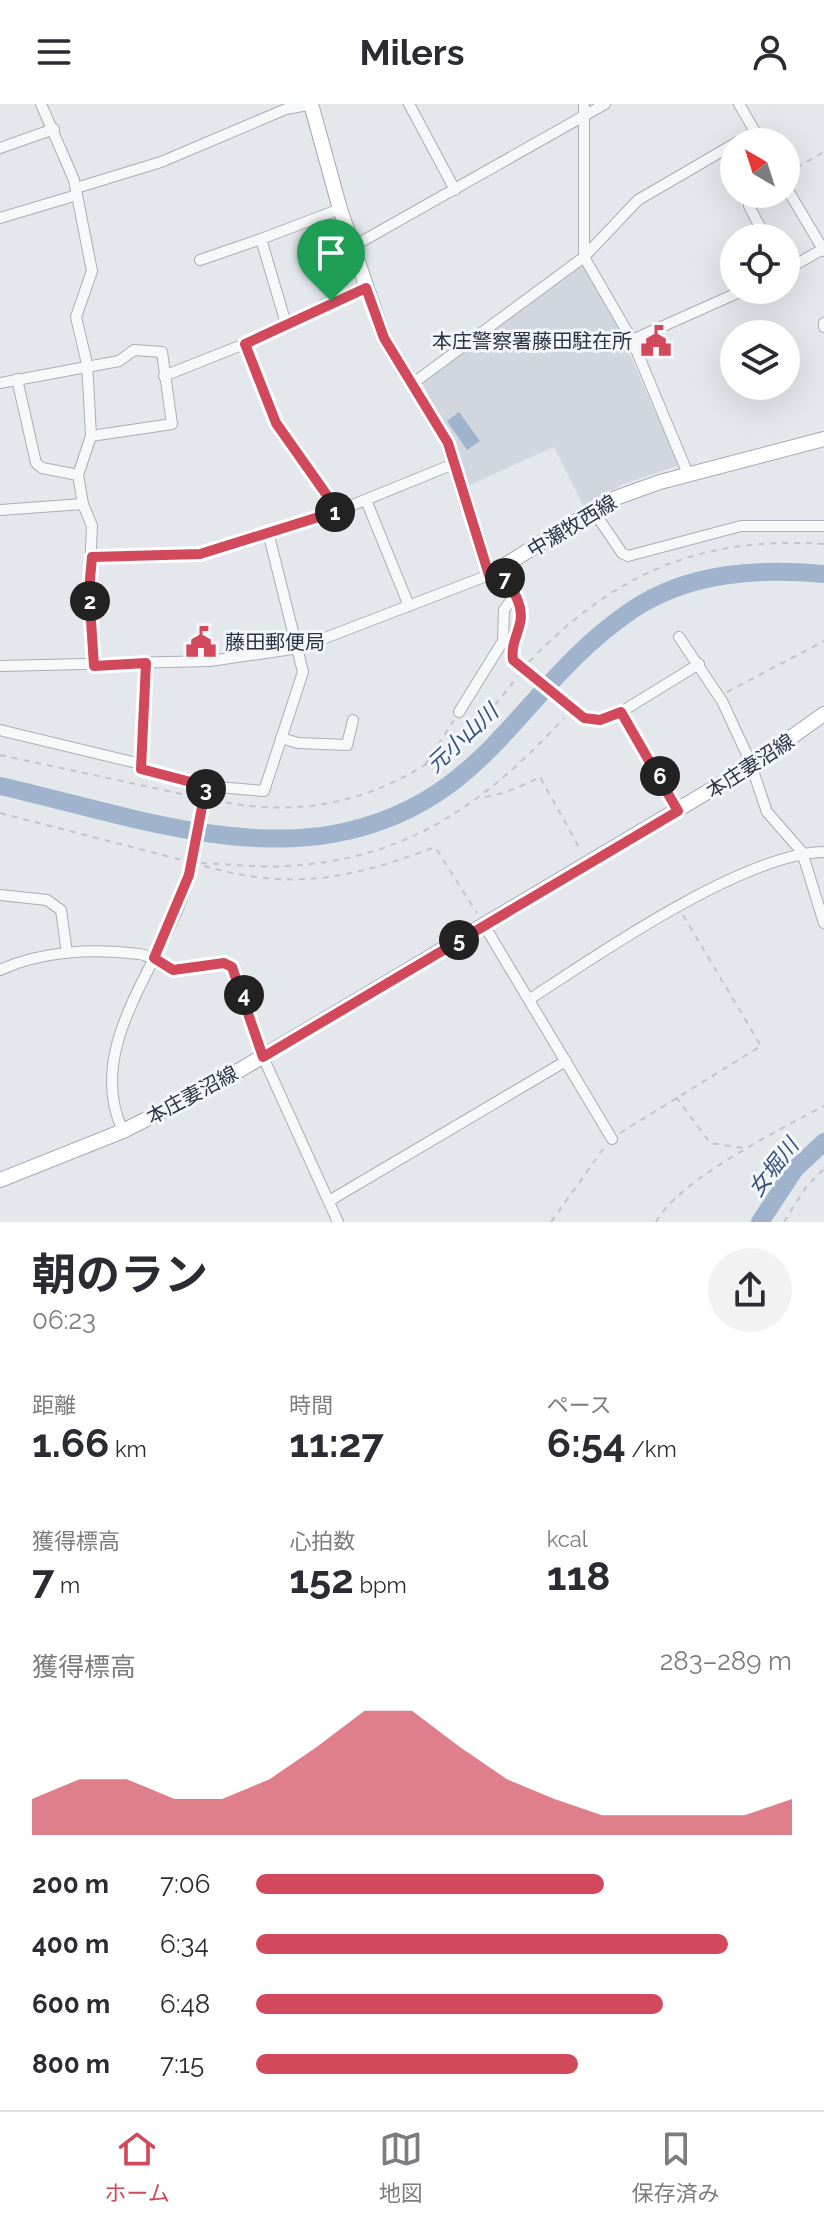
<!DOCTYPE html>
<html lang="ja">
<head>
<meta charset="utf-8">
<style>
  body { margin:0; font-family:Raleway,"Noto Sans JP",sans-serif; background:#f2f2f3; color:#2b2b33; height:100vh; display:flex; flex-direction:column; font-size:30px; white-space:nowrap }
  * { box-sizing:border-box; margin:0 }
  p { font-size:26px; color:#7c7c81 }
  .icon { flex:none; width:44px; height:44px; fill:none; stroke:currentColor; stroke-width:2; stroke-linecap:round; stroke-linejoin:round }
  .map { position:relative; height:1118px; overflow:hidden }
  .sheet { display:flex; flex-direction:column; background:#fff; flex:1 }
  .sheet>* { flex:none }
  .needle { width:52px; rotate:321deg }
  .controls { position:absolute; left:720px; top:24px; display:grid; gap:16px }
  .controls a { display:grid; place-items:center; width:80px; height:80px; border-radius:50%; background:#fff; box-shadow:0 8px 32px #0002; font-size:40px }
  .pin { position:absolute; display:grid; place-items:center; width:68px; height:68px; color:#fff; margin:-82px -34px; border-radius:50% 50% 50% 0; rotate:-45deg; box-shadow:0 0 8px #0007 }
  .pin .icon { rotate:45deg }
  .km { position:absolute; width:40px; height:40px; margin:-20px; border-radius:50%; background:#222; color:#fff; font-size:22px; line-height:40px; text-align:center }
  .round { display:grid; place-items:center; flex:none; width:84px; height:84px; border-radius:42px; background:#f2f2f3 }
  .overview { display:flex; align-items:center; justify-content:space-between; height:136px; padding:0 32px }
  h1 { font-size:44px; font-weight:700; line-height:60px }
  .metrics { display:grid; grid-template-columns:repeat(3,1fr); gap:12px; height:136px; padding:8px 32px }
  .metrics div { display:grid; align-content:center }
  .metrics b { font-size:40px; font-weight:700 }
  .metrics small { font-size:22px; font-weight:400 }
  .metrics p { font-size:22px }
  .chart { height:224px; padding:16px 32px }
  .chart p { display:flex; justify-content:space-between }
  .chart svg { width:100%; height:144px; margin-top:8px; fill:#d1495b; opacity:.7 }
  ul { padding:0 32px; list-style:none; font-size:26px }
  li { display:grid; grid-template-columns:128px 96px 1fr; align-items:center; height:60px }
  li i { height:20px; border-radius:10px; background:#d1495b }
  header { display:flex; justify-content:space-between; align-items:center; height:104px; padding:0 32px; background:#fff; font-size:36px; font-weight:700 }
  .menu { display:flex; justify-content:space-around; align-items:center; height:112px; border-top:2px solid #e1e1e2; background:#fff; font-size:22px; color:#7c7c81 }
  .menu a { display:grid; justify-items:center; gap:4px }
  .menu .current { color:#d1495b }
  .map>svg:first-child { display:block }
</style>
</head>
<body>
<header><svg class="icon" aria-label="menu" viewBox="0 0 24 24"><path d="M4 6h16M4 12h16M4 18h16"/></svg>Milers<svg class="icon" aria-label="person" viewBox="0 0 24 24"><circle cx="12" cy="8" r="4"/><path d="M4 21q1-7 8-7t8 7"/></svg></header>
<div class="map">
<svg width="824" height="1118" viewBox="0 0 824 1118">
  <rect width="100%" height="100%" fill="#e4e7ec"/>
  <polygon fill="#d2d6de" points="578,161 583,161 615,218 679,361 621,381 584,403 554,343 467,382 460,354 422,278"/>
  <polygon fill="#9fb4cc" points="459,308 480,337 467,346 447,317"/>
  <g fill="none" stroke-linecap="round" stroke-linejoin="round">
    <g stroke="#9fb4cc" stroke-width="18">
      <path d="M0,682C103,705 227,749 333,730C490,701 517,584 632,506C689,468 758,464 824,470"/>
      <polyline points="760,1118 795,1065 824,1038"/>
    </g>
    <defs>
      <g id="minor">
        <polyline points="41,0 74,76 92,167 76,213 87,260 89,294 91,332 78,371 83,400 92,422 89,486 94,562"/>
        <polyline points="409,0 455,86"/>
        <polyline points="584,0 584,153 632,236 688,370"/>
        <polyline points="739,0 761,38"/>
        <polyline points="737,38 755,28"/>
        <polyline points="0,44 54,25"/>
        <polyline points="786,83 824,147"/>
        <polyline points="76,84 161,58 286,5 313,0"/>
        <polyline points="0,114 77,91"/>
        <polyline points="766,134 749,102 769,90"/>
        <polyline points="352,143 605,0"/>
        <polyline points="200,156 261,135"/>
        <polyline points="786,166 823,145"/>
        <polyline points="824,219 824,223"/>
        <polyline points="287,223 261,135 340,105"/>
        <polyline points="632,236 744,186"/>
        <polyline points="245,240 276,319 338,407"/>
        <polyline points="164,272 287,223 323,201 366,184"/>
        <polyline points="17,275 36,359 42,364 78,371"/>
        <polyline points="0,279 119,257 134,246 162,248 172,320 91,332"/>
        <polyline points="412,280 584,153 638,96 734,40"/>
        <polyline points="366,396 409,502"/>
        <polyline points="592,405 622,449 628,452 741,422 824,422"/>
        <polyline points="0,406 83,400"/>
        <polyline points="92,453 200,450 338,407 456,359"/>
        <polyline points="500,466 522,508 511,540 513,556 578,611 591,616 621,608 699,560"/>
        <polyline points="679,533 722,597 749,655 767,708 802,748 824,819"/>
        <polyline points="146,559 141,665 206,682 264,687 303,568 268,428"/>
        <polyline points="0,562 210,557 299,544 489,471"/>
        <polyline points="459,608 503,537 504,506 515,491"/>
        <polyline points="621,608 678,707"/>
        <polyline points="0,626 141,660"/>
        <polyline points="281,634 298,639 347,641 353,616"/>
        <polyline points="0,791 47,796 61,806 67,849"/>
        <polyline points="484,821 612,1035"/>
        <path d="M0,866C41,847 94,844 139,850C153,851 160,864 172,866C191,869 215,852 232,863L263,953L338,1118"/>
        <path d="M530,895C598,850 745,749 824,748"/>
        <path d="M123,1027C86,950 151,872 179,802C193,764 201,723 206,682"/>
        <polyline points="329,1097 566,957"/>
      </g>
      <g id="major">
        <polyline points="311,0 340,105 384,234 448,339 489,471 610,396 660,378 824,335"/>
        <polyline points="0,1076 123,1027 218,979 751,662 824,610"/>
      </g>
    </defs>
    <use href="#minor" stroke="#a9aeb7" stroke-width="12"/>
    <use href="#major" stroke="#a3abb8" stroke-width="16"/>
    <g stroke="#c2c5cb" stroke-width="2" stroke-dasharray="6 6" stroke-linecap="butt">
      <polyline points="786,70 824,48"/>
      <path d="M529,558C614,469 701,432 824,440"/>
      <polyline points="727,588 824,537"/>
      <polyline points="0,651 196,693"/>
      <polyline points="425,661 454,616"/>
      <path d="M485,693C501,691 525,681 540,673L581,747"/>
      <path d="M214,696C337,724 445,672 518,572"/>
      <polyline points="0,709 182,756"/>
      <path d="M201,759C230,760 259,764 287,762C406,756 486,699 564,614"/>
      <path d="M204,762C293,787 350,775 435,743L477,809"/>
      <polyline points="676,993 710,1039 744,1044"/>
      <polyline points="620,1029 761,942 683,811"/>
      <polyline points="551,1118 606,1041"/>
      <path d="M656,1118C677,1077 782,1024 824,1002"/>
      <polyline points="784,1118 806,1083 824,1065"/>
    </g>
    <use href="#minor" stroke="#f7f8fa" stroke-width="10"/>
    <use href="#major" stroke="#fff" stroke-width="14"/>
  </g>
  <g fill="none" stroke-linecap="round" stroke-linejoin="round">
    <defs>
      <path id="route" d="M366,184L384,234L448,339L489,471L500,466C509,482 525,499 520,519C517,533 511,540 513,556L584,614L600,616L621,608L678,707L263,953L232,863L224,859L173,866L154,854L189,771L206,682L141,665L146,559L94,562L89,486L92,453L200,450L338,407L276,319L245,240Z"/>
    </defs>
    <use href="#route" stroke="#fff" stroke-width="16"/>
    <use href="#route" stroke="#d1495b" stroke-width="10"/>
  </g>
  <defs>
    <symbol id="civic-bare" viewBox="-9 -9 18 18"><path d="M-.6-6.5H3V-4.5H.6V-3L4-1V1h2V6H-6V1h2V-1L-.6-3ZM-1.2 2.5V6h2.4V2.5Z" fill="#d1495b" stroke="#f4f6f9" stroke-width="2.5" paint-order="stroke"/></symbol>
  </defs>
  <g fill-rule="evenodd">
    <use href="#civic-bare" x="634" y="215" width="44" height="44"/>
    <use href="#civic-bare" x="179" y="516" width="44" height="44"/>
  </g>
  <g text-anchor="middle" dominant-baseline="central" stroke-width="6" stroke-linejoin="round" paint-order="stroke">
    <g font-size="20" fill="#2b3445" stroke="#f4f6f9" text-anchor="end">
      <text x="632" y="237">本庄警察署藤田駐在所</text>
      <text x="225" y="538" text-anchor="start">藤田郵便局</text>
    </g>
    <g font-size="20" fill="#2b3445" stroke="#f4f6f9">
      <text transform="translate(572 422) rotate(-31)">中瀬牧西線</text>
      <text transform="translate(750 662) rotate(-33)">本庄妻沼線</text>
      <text transform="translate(192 991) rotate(-28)">本庄妻沼線</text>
    </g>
    <g font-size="22" font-style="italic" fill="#34527a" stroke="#f4f6f9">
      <text transform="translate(462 634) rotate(-43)">元小山川</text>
      <text transform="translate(773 1063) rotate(-52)">女堀川</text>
    </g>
  </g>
</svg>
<div class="controls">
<a><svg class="needle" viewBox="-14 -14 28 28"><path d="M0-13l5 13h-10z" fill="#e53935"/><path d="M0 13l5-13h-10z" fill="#7c7c81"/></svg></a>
<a><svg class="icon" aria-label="locate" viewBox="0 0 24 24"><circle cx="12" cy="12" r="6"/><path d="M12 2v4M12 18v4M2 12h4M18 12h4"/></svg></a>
<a><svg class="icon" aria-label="layers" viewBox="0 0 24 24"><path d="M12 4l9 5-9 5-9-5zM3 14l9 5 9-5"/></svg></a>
</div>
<div class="pin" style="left:331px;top:197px;background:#1e9e55"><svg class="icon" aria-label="arrive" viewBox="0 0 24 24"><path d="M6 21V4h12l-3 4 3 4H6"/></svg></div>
<b class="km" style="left:335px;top:408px">1</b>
<b class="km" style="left:90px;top:497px">2</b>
<b class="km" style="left:206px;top:685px">3</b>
<b class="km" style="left:244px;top:891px">4</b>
<b class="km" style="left:459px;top:836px">5</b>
<b class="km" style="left:660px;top:672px">6</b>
<b class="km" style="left:505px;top:474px">7</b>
</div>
<section class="sheet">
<div class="overview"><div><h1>朝のラン</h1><p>06:23</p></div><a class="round"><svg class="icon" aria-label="share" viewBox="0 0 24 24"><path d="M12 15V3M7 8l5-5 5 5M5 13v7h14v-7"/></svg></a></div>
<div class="metrics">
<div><p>距離</p><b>1.66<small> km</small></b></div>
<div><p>時間</p><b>11:27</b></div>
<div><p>ペース</p><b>6:54<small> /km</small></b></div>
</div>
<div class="metrics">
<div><p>獲得標高</p><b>7<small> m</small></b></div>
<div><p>心拍数</p><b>152<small> bpm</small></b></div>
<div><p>kcal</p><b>118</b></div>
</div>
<div class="chart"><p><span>獲得標高</span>283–289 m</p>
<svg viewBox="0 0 160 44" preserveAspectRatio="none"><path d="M0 44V33L10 27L20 27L30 33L40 33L50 27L60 17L70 6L80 6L90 17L100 27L110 33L120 38L130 38L140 38L150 38L160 33V44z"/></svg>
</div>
<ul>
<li><b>200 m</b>7:06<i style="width:65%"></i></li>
<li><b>400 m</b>6:34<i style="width:88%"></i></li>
<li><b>600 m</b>6:48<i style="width:76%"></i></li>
<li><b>800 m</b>7:15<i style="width:60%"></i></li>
</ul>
</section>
<nav class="menu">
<a class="current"><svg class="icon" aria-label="home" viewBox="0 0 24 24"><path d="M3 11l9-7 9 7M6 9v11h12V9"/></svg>ホーム</a>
<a><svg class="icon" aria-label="map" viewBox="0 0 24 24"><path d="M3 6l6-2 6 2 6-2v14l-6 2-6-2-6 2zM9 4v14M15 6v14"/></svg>地図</a>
<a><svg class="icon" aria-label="saved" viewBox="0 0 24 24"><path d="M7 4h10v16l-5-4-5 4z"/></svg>保存済み</a>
</nav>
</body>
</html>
